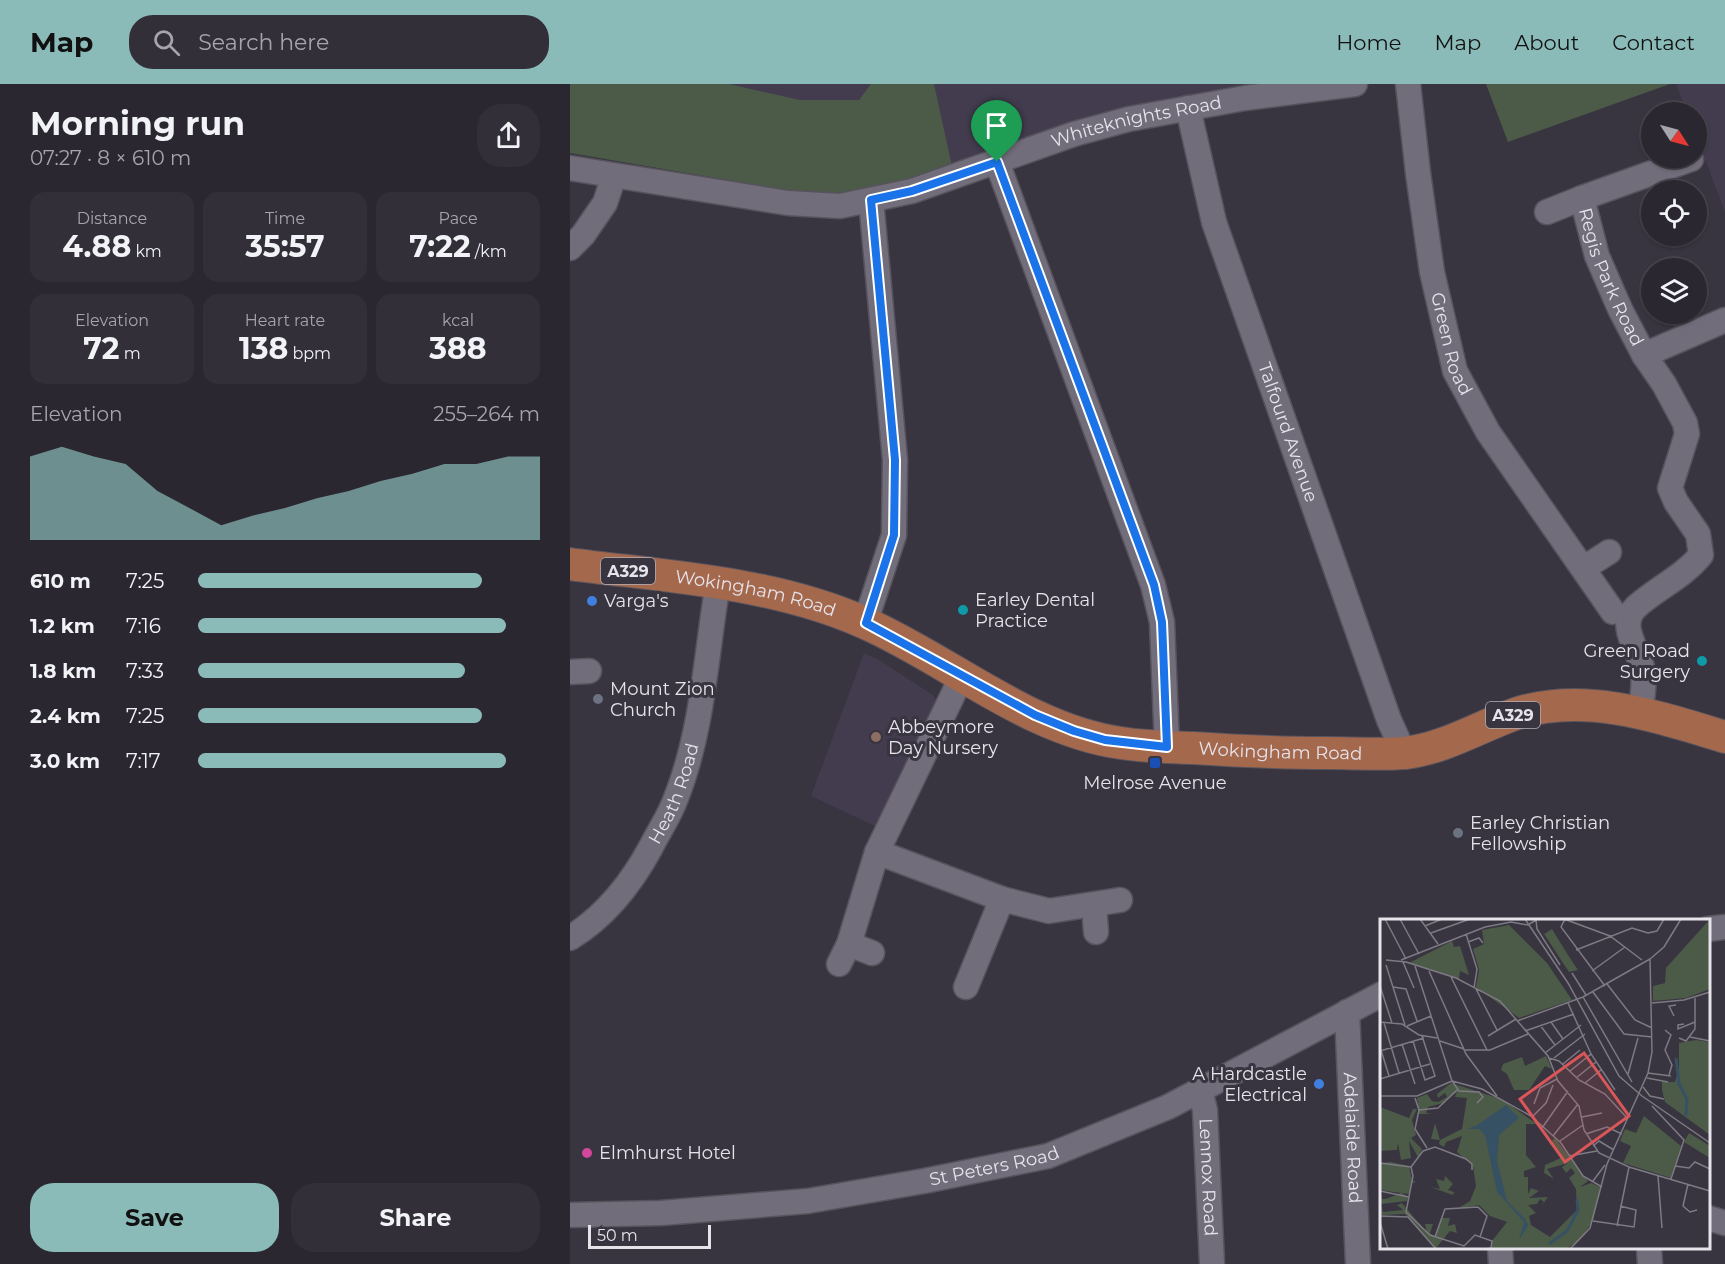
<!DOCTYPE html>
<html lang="en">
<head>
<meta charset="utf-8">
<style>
  body { margin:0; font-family:Montserrat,sans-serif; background:#322f38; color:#f1f3f6; height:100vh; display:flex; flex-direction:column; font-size:22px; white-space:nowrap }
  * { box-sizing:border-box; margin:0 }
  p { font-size:20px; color:#a5a5ab }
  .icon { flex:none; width:33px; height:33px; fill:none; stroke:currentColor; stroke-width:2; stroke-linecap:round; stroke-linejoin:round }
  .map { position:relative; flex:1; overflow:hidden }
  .details { display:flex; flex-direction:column; background:#2a2730; width:570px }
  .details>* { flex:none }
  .needle { width:39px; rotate:126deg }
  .buttons { position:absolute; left:1071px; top:18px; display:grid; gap:12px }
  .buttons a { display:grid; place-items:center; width:66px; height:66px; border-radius:50%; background:#2a2730; box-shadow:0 2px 4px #0004,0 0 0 2px #46444c; font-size:30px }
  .scale { position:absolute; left:18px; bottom:15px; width:123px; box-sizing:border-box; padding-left:6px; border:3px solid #e6e3eb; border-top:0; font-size:16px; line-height:21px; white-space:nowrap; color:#e6e3eb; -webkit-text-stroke:4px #383440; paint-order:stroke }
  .pin { position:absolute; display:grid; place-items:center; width:51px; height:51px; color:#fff; margin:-62px -26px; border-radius:50% 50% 50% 0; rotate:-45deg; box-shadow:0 0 6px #0007 }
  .pin .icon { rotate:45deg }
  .round { display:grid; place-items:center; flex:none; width:63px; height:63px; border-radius:24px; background:#322f38 }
  .headline { display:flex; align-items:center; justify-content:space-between; height:102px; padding:0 30px }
  h1 { font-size:33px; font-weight:700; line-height:45px }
  .figures { display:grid; grid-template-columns:repeat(3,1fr); gap:9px; height:102px; padding:6px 30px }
  .figures div { display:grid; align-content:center; border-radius:15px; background:#322f38; text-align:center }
  .figures b { font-size:30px; font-weight:700 }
  .figures small { font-size:16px; font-weight:400 }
  .figures p { font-size:16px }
  .chart { height:168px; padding:12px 30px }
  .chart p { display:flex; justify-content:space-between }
  .chart svg { width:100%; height:108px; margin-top:6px; fill:#8bbbb9; opacity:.7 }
  .button { display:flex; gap:12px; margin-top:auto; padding:12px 30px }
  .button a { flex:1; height:69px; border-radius:24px; background:#8bbbb9; color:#111; font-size:24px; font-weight:700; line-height:69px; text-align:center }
  .button a+a { background:#322f38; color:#f1f3f6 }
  ul { padding:0 30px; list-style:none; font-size:20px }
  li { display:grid; grid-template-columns:96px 72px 1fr; align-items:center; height:45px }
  li i { height:15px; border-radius:8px; background:#8bbbb9 }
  header { display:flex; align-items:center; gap:36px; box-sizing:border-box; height:84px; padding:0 30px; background:#8bbbb9; color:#111 }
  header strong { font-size:28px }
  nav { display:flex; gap:33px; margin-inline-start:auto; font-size:21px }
  .search { width:420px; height:54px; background:#322f38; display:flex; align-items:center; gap:15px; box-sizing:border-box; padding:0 21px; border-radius:24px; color:#a5a5ab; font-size:22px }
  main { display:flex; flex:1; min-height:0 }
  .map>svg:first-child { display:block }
</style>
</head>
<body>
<header>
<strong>Map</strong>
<div class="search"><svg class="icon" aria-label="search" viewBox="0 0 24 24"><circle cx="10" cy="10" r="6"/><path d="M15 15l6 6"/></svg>Search here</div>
<nav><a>Home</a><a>Map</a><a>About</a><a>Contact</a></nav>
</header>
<main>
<section class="details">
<div class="headline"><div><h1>Morning run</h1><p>07:27 · 8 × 610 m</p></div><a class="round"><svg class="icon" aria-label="share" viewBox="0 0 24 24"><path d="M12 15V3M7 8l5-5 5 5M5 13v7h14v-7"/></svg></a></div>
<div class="figures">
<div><p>Distance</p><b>4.88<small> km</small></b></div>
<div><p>Time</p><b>35:57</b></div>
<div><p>Pace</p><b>7:22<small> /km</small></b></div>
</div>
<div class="figures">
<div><p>Elevation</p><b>72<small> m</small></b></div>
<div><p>Heart rate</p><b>138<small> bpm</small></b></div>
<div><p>kcal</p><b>388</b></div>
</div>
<div class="chart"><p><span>Elevation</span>255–264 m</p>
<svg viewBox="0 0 160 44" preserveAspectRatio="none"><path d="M0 44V10L10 6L20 10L30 13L40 24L50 31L60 38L70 34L80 31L90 27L100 24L110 20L120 17L130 13L140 13L150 10L160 10V44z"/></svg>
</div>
<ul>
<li><b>610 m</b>7:25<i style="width:83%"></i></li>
<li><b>1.2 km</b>7:16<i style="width:90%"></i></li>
<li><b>1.8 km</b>7:33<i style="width:78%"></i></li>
<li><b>2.4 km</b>7:25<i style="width:83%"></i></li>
<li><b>3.0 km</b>7:17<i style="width:90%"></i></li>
</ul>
<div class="button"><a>Save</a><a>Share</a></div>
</section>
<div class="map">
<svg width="1155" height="1180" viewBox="0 0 1155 1180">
  <rect width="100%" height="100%" fill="#383440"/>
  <g fill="#423c4e">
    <polygon points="0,0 740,0 372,91"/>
    <polygon points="1106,0 1155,0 1155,128 1127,54 1126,28 1117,28"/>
    <polygon points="294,569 309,576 363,611 366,616 365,622 305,742 241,712"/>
  </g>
  <g fill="#4c5a48">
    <polygon points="0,0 159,0 230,16 289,16 301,0 364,0 383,87 372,91 250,112 0,69"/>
    <polygon points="916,0 1100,0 938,58"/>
  </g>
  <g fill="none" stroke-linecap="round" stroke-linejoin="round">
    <defs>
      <g id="minor">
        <path id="s1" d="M838,0L848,89L862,188L885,287L918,348L1043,528"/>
        <path id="s2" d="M618,24L644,138L819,636L834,669"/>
        <polyline points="427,78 583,501 592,538 597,663"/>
        <path id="s3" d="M0,84L218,119L270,122L342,107L504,50L559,35L675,14L785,0"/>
        <polyline points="1012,114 1121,75"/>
        <path id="s4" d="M977,128L1012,114L1027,172L1050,225L1074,271L1094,300L1115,339L1117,350L1100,404L1106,418L1128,450L1131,471C1113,493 1087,504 1066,523C1046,542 1071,568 1073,588C1075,602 1072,616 1070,630"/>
        <polyline points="0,164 13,151 35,119 44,92"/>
        <polyline points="1074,271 1155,236"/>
        <polyline points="1014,484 1039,468"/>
        <polyline points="295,539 324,451 325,376 301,116"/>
        <polyline points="0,588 19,587"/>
        <polyline points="307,768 432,815 479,827 550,816"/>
        <polyline points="524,821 526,848"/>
        <polyline points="1138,845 1155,843"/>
        <path id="s5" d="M0,854C36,832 61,800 81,763C89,747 100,731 106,714C133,646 136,570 148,499"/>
        <polyline points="279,860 302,869"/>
        <polyline points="269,880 279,860 307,768 392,592"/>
        <polyline points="396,903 432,815"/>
        <path id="s6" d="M777,928L788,1180"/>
        <path id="s7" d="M630,1007L635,1026L642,1180"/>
        <path id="s8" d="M0,1131L91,1129L238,1117L354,1097L478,1072L598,1023L812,910"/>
        <polyline points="1138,1134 1155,1139"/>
        <polyline points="930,1164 931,1180"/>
        <polyline points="1079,1164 1080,1180"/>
      </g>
      <g id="major">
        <path id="s9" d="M0,480C99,493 203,498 295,539C379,576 458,646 551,659C575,663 599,663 623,664C668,667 712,669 756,669C782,669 809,671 835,669C876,664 910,642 948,629C1017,608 1089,633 1155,653"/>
      </g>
    </defs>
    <use href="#minor" stroke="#57535d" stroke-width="27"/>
    <use href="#major" stroke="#57535d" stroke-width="34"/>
    <use href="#minor" stroke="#726d7b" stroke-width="24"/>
    <use href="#major" stroke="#a4684d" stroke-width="32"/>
  </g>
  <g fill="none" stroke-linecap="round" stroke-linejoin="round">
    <defs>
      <polygon id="route" points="427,78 584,501 592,538 597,663 535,656 504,647 465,631 296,539 324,451 325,376 301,116 342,107"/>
    </defs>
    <use href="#route" stroke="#fff" stroke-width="12"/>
    <use href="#route" stroke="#1a73e8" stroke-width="8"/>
  </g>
  <g fill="#3f7fe0" stroke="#383440" stroke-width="2">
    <circle cx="22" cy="517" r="6"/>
    <circle cx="749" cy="1000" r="6"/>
  </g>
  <g fill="#0f9aa8" stroke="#383440" stroke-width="2">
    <circle cx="393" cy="526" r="6"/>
    <circle cx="1132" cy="577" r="6"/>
  </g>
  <g fill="#6b7280" stroke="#383440" stroke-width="2">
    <circle cx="28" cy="615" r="6"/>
    <circle cx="888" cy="749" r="6"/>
  </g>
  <circle fill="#8d6e63" stroke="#383440" stroke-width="2" cx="306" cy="653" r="6"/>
  <rect fill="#1a4fb4" stroke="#383440" stroke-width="2" x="579" y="673" width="12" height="12" rx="3"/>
  <circle fill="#d1479c" stroke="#383440" stroke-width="2" cx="17" cy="1069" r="6"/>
  <g text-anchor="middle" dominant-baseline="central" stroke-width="6" stroke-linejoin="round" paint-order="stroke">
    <g fill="#383440" stroke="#b2aeb8" stroke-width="1.5">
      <rect x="31" y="474" width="54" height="26" rx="4.5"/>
      <rect x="916" y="618" width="54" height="26" rx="4.5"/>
    </g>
    <g font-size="16" font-weight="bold" fill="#e6e3eb">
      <text x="58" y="487">A329</text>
      <text x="943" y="631">A329</text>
    </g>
    <g font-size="18" fill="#e6e3eb" stroke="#383440">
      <text stroke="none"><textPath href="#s3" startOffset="582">Whiteknights Road</textPath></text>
      <text stroke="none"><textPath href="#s4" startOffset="122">Regis Park Road</textPath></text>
      <text stroke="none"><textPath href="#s1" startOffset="264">Green Road</textPath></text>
      <text stroke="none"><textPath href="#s2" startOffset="340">Talfourd Avenue</textPath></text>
      <text stroke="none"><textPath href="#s9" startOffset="188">Wokingham Road</textPath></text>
      <text stroke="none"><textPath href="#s9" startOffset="746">Wokingham Road</textPath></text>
      <text stroke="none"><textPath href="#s5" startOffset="182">Heath Road</textPath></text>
      <text stroke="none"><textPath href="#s6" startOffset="126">Adelaide Road</textPath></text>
      <text stroke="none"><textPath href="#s8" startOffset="428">St Peters Road</textPath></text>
      <text stroke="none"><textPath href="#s7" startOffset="87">Lennox Road</textPath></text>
    </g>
    <g font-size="18" fill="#e6e3eb" stroke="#383440" text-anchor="start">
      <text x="405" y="516">Earley Dental<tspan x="405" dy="21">Practice</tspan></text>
      <text x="34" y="517">Varga's</text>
      <text x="1120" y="567" text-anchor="end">Green Road<tspan x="1120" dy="21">Surgery</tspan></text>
      <text x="40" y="605">Mount Zion<tspan x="40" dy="21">Church</tspan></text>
      <text x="318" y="643">Abbeymore<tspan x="318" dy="21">Day Nursery</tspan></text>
      <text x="585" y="699" text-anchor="middle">Melrose Avenue</text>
      <text x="900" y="739">Earley Christian<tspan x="900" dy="21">Fellowship</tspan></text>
      <text x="737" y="990" text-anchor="end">A Hardcastle<tspan x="737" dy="21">Electrical</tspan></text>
      <text x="29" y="1069">Elmhurst Hotel</text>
    </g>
  </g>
  <g transform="translate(810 835)">
    <rect width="330" height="330" fill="#383440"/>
    <path d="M330,0V70L306,79L273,82V67L285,64L286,49ZM129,6L167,44L192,81L139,99L96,68L99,51L93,30L104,25L102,11ZM172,10L188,36L198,51L189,53L164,15ZM72,22L74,28L80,27L89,56L80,52L79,60L29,44ZM316,121L330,123V216L285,183L282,171V163H295L299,149V124ZM166,137L172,150L165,147L149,171H134L127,155L121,151L123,145L142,138L145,147ZM71,164L121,180L157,205H146V236L156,248L144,252V258H148V275L151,269L159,272L149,279L168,278L161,288L164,283L160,280L157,285L148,286L156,294L149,297L151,306L170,318L197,291L196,270L189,259L195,254L191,249L186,254L182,248L188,244L167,250L174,260L164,254L165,246L181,239L175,227L169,225L175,219L208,262L200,268L211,264L220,268L213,302L199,322L186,330H106H112V322L127,303L110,297L99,286L77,290L90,282L96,267L93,247L77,233L82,217L66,223L64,228L59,225L60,221L51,220L55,204L60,221L82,210L87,179L75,178L77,173L63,184L48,188L46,194L53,195H39L37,179L47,175L52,182L58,183L67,178L65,174L58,179L57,175ZM0,188L29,199L33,190H37L32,201L36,216L31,219L42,230L38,238L29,222L31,239L21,241L18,224L17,231L0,232ZM264,197L301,227L291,259L243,244L251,227L240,222L245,210L256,214ZM309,214L330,227V239L304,223ZM11,243L29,247L32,261L36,263L31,264L29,275L22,274L28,278L27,282L1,285L3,293L23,291L17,286L22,284L47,314L45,305H53L50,314L55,318L61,299H70L68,307L75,305L77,314L70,312L56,329L25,295L0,296V273L2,280H6L21,274L0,271V244ZM65,257L73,265L68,271L74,273L73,276L50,268L60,270L56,260L64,262Z" fill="#4c5a48"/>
    <path d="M126,186L139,199L119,216L117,242L127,282L146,301L148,307L139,321L144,303L117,273L105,216L99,210H86L96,207Z" fill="#375164"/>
    <path fill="none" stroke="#375164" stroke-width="3" d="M296,139L299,165L307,180L306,197M169,325L187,312L198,291L197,280"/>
    <path fill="none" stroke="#7e7a84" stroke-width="1.5" d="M5,0L26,40M20,0L39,35M40,0L58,25M145,0L188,64L239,157L262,177L330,224M184,0L230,17L262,41M185,0L181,8L225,67M156,1L157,10L180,46M45,7L62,0M51,14L90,0M268,14L277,12L284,0M86,15L97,50L94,69M88,23L99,19L103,24M196,31L252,9L268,14M6,41L26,43L76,59L120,82L168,137L178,162L199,187L204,211L219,234L249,248L330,272M21,41L105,8L131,3L148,6L156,1M23,43L34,69M6,46L25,106M35,47L72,162L79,172L99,173L103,178L97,184M49,52L86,135L117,177M212,52L245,28M192,54L206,76M71,58L107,131M227,65L255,101L272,109M0,67L12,104M13,68L26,70L37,102M96,70L117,111M213,73L244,115L272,118M203,78L252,163M188,84L211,135L235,171M272,84L304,81L330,73M294,97L289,87L296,86M137,102L203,78L270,40M0,103L22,105L39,116L57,119M171,103L183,120M4,104L19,154M304,105L298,106V110L315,103M160,106L175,126M27,107L51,97M285,111L291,116L285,131L292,146L289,156M145,112L194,95M108,117L136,100M310,118L330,122M299,119L306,122L315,110V79M33,122L45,161L55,157L42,117M60,122L84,130M22,125L35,165M1,131L9,157M84,131H110L148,115M0,132L44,119M165,134L201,106M169,139L179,142L199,161L225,175L248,200M174,139L205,115M183,145L200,131M190,152L211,135M268,154L291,157M248,155L258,119M196,159L216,143M267,159L288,163M0,160L50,145M72,162L102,170L151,197L181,224L203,257L222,268M205,164L221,151M263,168L270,177L284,180M0,177H37L72,162M35,179L39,191L35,210L47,229M154,185L160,169L177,160M272,187L304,221L291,260M39,191L58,189L77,171M152,198L166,184L173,166M202,198L222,194M162,209L188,172M206,215L227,208L242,215M173,217L198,185M180,222L203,206M213,227L219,222L234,231M189,237L217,232M0,244L31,248M295,247L309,249L315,243L330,250M31,248L33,257L26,293L50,316L84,327L95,316L112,322L111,329L106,330M31,248L43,232L55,228L86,240L92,245V251M278,257L282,309M213,262L225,246M308,265L303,287L310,293L317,291M0,272L29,278M0,297L28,298L56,330M213,302L254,308L256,291L240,287M0,303L8,330M237,307L249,248M55,318L65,290L98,288L107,297L100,318M190,330L210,309L227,245L268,154L272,133L270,40L284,28L301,0"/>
    <path fill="#da5759" fill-opacity="0.15" stroke="#da5759" stroke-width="3" d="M204,134L249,197L185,243L140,180Z"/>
    <rect width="330" height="330" fill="none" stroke="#e6e3eb" stroke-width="3"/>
  </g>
</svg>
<div class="buttons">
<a><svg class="needle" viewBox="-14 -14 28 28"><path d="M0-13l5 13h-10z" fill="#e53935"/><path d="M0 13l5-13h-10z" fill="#a5a5ab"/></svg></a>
<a><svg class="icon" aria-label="locate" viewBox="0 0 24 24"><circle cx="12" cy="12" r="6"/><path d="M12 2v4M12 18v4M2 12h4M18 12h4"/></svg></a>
<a><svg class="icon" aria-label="layers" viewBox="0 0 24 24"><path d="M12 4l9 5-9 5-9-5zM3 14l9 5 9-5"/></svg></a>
</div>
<div class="scale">50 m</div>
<div class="pin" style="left:427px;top:78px;background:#1e9e55"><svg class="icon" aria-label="arrive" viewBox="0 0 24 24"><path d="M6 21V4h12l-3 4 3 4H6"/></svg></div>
</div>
</main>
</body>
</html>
